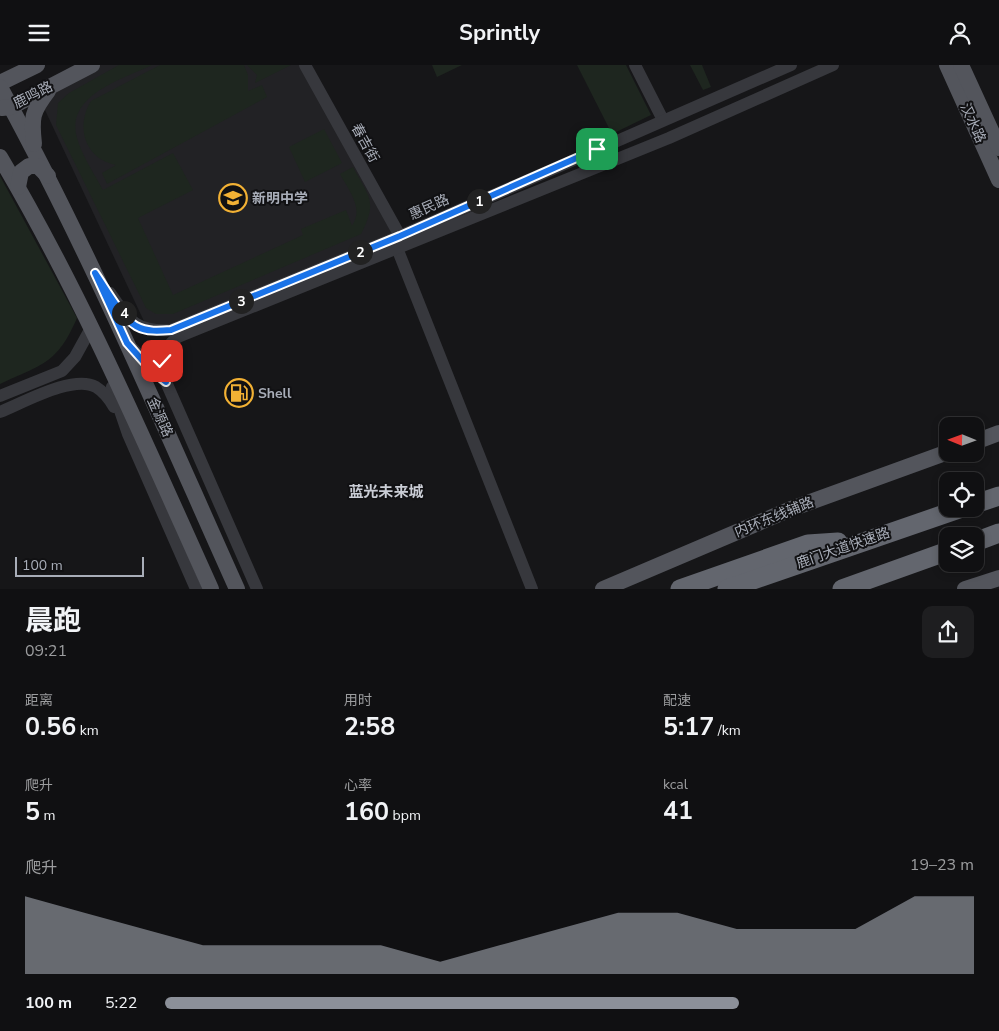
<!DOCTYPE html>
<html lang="zh">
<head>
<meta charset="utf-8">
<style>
  body { margin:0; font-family:"Nunito Sans","Noto Sans SC",sans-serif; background:#1e1e20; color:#f1f3f6; height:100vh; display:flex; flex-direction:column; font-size:19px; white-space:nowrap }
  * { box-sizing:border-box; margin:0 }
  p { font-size:16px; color:#9c9d9f }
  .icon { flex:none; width:28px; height:28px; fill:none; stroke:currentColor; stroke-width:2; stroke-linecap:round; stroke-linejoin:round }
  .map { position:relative; height:524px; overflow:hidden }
  .sheet { display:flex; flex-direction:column; background:#101012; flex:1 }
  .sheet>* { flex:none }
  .needle { width:32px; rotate:271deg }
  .fabs { position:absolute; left:939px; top:352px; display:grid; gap:10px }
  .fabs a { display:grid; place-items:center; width:45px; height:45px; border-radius:10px; background:#101012; box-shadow:0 2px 8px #0003,0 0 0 1px #303032; font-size:25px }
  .scale { position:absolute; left:15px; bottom:12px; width:129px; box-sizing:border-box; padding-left:5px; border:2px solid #a8adb8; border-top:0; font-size:14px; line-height:18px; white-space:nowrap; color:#a8adb8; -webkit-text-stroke:4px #111113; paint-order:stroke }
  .pin { position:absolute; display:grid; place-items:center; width:42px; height:42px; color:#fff; margin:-21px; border-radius:10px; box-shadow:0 2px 8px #0006 }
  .km { position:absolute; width:25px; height:25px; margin:-12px; border-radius:50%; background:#222; color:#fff; font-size:14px; line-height:25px; text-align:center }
  .round { display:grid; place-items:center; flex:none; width:52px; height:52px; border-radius:10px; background:#1e1e20 }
  .head { display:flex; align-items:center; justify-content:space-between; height:85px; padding:0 25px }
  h1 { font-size:28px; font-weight:700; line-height:38px }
  .metrics { display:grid; grid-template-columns:repeat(3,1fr); gap:8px; height:85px; padding:5px 25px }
  .metrics div { display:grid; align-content:center }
  .metrics b { font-size:25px; font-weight:700 }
  .metrics small { font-size:14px; font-weight:400 }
  .metrics p { font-size:14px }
  .chart { height:140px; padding:10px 25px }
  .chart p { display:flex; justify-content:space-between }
  .chart svg { width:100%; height:90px; margin-top:5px; fill:#8c9099; opacity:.7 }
  ul { padding:0 25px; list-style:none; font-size:16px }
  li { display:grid; grid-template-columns:80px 60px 1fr; align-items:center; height:38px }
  li i { height:12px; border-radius:6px; background:#8c9099 }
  header { display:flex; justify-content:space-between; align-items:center; height:65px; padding:0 25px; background:#101012; font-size:22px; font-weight:700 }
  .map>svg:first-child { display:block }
</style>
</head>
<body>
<header><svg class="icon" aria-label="menu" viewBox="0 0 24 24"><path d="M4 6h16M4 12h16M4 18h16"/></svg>Sprintly<svg class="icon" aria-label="person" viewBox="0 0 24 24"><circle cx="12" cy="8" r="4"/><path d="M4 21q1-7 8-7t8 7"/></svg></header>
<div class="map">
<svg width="999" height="524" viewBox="0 0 999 524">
  <rect width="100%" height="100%" fill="#161618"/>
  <polygon fill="#222225" points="92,0 305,0 400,171 150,269 37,28"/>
  <g fill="#1e261f">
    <path d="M119,0H152C123,14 65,30 77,73C82,91 95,110 103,125L173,88L193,125L138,153L173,230L303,170L301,164L346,145L352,161C364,143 349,126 340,109L353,102C369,132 378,136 361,169L173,249H156L146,243L56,60L58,38L69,28Z"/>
    <path d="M160,0H244L248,10V26L262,20L267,32L107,119L102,108L116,100C85,94 75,62 91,36Z"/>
    <polygon points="247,0 291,0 255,18 257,10"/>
    <polygon points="432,0 462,0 437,12"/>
    <polygon points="577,0 626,0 651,50 612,69"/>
    <polygon points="690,0 702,0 711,22 703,25"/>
    <polygon points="324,64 342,98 305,117 289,82"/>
    <path d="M0,111L77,253C57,299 43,299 0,319Z"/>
  </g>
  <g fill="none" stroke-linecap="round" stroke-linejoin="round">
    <g stroke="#37383d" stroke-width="12">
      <polyline points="305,0 400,171"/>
      <polyline points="635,0 663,55"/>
      <polyline points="397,183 532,524"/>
      <path d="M110,228C129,255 135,267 171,265L400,171L791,0"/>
      <polyline points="133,284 166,317 257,524"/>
      <path d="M166,317C162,298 160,285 178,272L669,73L833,0"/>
      <polyline points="112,322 128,369 196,524"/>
      <polyline points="0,331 62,306 75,292 91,263"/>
      <path d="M0,347C23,338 73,309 96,322C104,327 110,335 114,342"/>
    </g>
    <g stroke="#53555c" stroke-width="16">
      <polyline points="947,0 999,115"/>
      <polyline points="961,0 999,83"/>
      <polyline points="0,18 37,0"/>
      <path d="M0,22C89,184 161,355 237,524"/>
      <polyline points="2,43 11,42 92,0"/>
      <path d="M34,79C31,52 32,47 48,26"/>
      <path d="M0,92C82,230 145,378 211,524"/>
      <polyline points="18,122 21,107 29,101 38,101 48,111"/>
      <polyline points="975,377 999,368"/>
      <polyline points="603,524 791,444 948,387"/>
      <polyline points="965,524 999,513"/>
    </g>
    <g stroke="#63666e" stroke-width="19">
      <polyline points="975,439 999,431"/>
      <polyline points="975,477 999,468"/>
      <polyline points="680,524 808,479 838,477"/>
      <polyline points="727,524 959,444"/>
      <polyline points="842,524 948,486"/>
    </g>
  </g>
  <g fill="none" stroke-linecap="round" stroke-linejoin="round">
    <defs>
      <path id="route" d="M162,296L166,317L151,305L127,278L95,208C105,222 121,252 136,261C147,267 159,266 171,265L400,171L597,84"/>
    </defs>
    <use href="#route" stroke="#fff" stroke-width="10"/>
    <use href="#route" stroke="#1a73e8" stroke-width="6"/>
  </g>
  <defs>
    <symbol id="school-ring" viewBox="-11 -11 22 22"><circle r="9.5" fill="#111113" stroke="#f2b134" stroke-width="1.5"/><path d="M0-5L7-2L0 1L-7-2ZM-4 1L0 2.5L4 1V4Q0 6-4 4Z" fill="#f2b134"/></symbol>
    <symbol id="fuel-ring" viewBox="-11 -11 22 22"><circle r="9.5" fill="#111113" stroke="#f2b134" stroke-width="1.5"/><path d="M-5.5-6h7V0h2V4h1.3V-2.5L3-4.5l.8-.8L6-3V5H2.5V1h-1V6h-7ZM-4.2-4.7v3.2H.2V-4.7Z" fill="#f2b134"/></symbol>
  </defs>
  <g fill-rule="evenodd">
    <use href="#school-ring" x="217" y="117" width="32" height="32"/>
    <use href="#fuel-ring" x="223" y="312" width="32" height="32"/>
  </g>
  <g text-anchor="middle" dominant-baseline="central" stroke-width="4" stroke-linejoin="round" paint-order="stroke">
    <g font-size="14" fill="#a8adb8" stroke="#111113">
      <text transform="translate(33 30) rotate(-27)">鹿鸣路</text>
      <text transform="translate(973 58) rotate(66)">汉水路</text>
      <text transform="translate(365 78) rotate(61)">春吉街</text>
      <text transform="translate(429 142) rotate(-24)">惠民路</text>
      <text transform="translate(160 352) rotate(66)">金源路</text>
      <text transform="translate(774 452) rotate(-22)">内环东线辅路</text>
      <text transform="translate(843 483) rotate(-19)">鹿门大道快速路</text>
    </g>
    <g font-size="14" font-weight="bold" fill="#a8adb8" stroke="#111113" text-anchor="start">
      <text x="252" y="133">新明中学</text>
      <text x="258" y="328">Shell</text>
    </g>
    <g font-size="15" font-weight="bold" fill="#c9ccd4" stroke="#111113">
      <text x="386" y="427">蓝光未来城</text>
    </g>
  </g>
</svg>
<div class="fabs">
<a><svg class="needle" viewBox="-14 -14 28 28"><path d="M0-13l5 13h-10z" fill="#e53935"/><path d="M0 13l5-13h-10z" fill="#9c9d9f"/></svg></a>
<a><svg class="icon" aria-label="locate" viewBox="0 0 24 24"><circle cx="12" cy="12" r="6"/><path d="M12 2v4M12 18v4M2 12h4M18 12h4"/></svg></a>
<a><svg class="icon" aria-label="layers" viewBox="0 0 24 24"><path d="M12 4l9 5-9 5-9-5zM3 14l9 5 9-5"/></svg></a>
</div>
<div class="scale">100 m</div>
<div class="pin" style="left:597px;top:84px;background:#1e9e55"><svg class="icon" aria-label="arrive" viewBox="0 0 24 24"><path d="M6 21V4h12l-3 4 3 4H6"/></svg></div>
<div class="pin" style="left:162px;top:296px;background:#d93025"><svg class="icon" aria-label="check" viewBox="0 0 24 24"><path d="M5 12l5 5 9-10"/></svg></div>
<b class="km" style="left:479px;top:136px">1</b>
<b class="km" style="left:360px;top:187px">2</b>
<b class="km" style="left:241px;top:236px">3</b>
<b class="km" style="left:124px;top:248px">4</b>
</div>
<section class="sheet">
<div class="head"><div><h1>晨跑</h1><p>09:21</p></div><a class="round"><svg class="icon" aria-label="share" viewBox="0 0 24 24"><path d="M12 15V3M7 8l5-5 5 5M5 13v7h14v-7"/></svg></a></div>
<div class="metrics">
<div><p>距离</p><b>0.56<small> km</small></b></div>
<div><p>用时</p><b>2:58</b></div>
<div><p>配速</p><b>5:17<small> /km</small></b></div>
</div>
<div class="metrics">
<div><p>爬升</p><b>5<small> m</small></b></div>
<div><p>心率</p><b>160<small> bpm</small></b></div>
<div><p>kcal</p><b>41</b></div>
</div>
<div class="chart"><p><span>爬升</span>19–23 m</p>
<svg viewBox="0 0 160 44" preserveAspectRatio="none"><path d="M0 44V6L10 14L20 22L30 30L40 30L50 30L60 30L70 38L80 30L90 22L100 14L110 14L120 22L130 22L140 22L150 6L160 6V44z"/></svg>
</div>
<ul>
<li><b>100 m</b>5:22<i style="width:71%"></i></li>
</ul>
</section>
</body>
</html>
